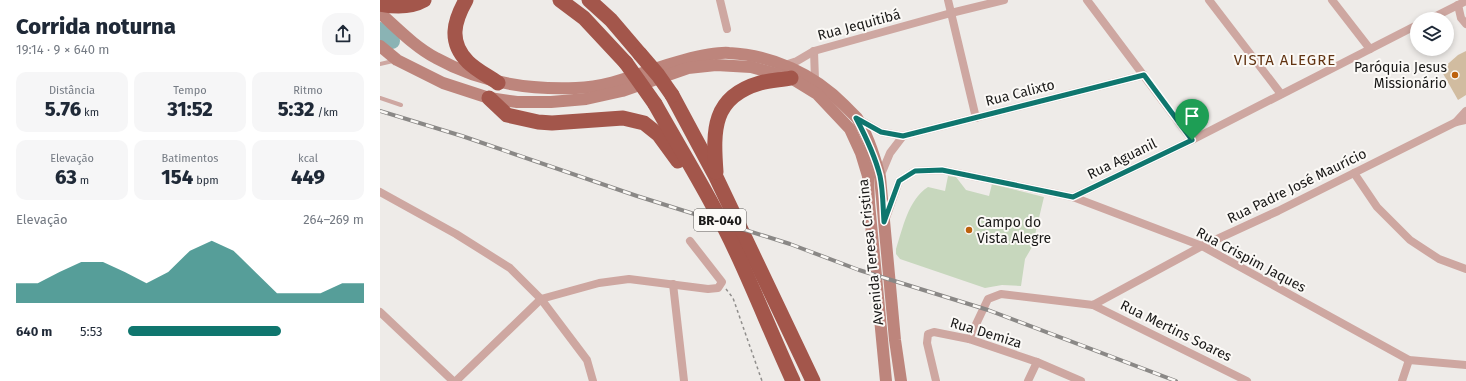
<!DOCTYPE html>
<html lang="pt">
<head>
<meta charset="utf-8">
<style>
  body { margin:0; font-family:"Fira Sans",sans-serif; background:#f6f6f7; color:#1f2937; height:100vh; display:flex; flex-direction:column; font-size:15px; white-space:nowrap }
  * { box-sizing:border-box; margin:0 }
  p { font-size:13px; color:#747a83 }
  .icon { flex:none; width:22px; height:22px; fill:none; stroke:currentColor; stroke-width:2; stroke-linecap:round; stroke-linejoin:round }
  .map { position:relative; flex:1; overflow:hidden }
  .sheet { display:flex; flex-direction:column; background:#fff; width:380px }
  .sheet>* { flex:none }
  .controls { position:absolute; left:1030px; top:12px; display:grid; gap:8px }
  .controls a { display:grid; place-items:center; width:44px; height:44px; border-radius:50%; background:#fff; box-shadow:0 2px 6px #0003; font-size:20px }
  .pin { position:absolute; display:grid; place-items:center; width:34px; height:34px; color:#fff; margin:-41px -17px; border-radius:50% 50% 50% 0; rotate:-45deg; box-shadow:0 0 4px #0007 }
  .pin .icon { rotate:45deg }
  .round { display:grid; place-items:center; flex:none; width:42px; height:42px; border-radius:16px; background:#f6f6f7 }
  .summary { display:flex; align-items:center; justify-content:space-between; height:68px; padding:0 16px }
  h1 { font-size:22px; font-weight:800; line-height:30px }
  .metrics { display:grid; grid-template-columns:repeat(3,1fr); gap:6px; height:68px; padding:4px 16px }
  .metrics div { display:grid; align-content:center; border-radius:10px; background:#f6f6f7; text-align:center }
  .metrics b { font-size:20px; font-weight:800 }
  .metrics small { font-size:11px; font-weight:400 }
  .metrics p { font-size:11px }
  .chart { height:112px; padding:8px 16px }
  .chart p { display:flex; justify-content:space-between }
  .chart svg { width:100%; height:72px; margin-top:4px; fill:#0f766e; opacity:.7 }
  ul { padding:0 16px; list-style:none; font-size:13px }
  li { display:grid; grid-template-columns:64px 48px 1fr; align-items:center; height:30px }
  li i { height:10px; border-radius:5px; background:#0f766e }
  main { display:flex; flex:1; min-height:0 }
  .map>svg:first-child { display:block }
</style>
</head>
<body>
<main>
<section class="sheet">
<div class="summary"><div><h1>Corrida noturna</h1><p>19:14 · 9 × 640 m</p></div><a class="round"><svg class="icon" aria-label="share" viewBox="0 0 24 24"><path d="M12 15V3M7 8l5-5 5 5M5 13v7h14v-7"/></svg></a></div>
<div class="metrics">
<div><p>Distância</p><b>5.76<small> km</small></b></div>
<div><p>Tempo</p><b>31:52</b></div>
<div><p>Ritmo</p><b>5:32<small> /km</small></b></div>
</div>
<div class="metrics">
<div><p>Elevação</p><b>63<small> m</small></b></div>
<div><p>Batimentos</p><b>154<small> bpm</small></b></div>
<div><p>kcal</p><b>449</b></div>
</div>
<div class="chart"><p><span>Elevação</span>264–269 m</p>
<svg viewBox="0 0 160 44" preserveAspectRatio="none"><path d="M0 44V32L10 32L20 25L30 19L40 19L50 25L60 32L70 25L80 12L90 6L100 12L110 25L120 38L130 38L140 38L150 32L160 32V44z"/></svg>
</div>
<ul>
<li><b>640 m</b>5:53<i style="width:65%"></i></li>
</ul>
</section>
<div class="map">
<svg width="1086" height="381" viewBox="0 0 1086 381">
  <rect width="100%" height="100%" fill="#eeebe8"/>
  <path fill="#c7d7bd" d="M568,176L576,177L586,190L609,196L612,184L664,197L652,247L645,259L641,286L622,285L605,288L520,259L516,254V249C523,228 528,200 548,187L565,191Z"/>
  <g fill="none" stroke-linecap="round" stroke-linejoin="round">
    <polyline stroke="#8ab3b4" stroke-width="16" points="0,30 12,41"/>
  </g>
  <polygon fill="#d1bca0" points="1086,51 1086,95 1078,100 1061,70 1078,55"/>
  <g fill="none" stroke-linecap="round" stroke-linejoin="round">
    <polyline stroke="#908e8c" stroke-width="1.5" stroke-dasharray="3 3" stroke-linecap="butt" points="346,289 353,298 382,381"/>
    <g stroke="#cea7a1" stroke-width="4">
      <polyline points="0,64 13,61"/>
      <polyline points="0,98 21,105"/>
    </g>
    <g stroke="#cea7a1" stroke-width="8">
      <polyline points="340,0 347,29"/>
      <polyline points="568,0 596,118"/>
      <polyline points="707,0 812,140"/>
      <polyline points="829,0 901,94"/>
      <polyline points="952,0 990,49"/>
      <polyline points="1078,5 1081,18 1086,24"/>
      <polyline points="1050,19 1086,1"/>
      <polyline points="434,51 435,80"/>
      <polyline points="405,65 417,61 434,51 571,13 624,0"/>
      <polyline points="480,120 501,132 523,136 764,75"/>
      <polyline points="1076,122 1086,111"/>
      <polyline points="974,173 997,207 1030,240 1059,259 1086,269"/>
      <polyline points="500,177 510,153 523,136"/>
      <polyline points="0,192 76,234 130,268 161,299 207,360 213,381"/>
      <polyline points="693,197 812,140 1037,25"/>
      <polyline points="506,218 519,181 535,171 562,170 693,197 822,246 1029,360 1086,365"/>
      <polyline points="293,284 304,381"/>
      <polyline points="713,305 867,381"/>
      <polyline points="0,312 73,381"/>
      <polyline points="589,339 608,299 621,294 713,305 822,246 898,211 1076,122 1086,120"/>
      <polyline points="76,381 161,299 219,283 249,279 328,289 338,288 342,282 310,241"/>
      <polyline points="556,381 547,343 548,334 554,332 589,339 657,362 701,381"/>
      <polyline points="648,381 657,362"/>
      <polyline points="1022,381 1029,360"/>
    </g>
    <g stroke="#bd857c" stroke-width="12">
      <path d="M0,13C18,29 35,47 56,58C99,82 147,90 196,88C234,87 268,69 304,60C316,57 338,52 349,53C392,55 434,74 464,105C468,109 473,114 477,118C488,135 495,158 500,177L515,340L521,381"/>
      <polyline points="0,46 17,60 63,83 109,98 137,102 171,102 206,99 242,91 308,68 336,65 371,67 411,78 437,94 470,129 481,153 488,176 489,203 506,381"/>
    </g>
    <g stroke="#a3564b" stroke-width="15">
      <path d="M86,0C74,21 68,42 88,62C96,70 108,76 118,83"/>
      <polyline points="180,0 204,18 246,63"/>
      <polyline points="209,0 231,20 260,54"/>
      <path d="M0,4C15,7 30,8 44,0"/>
      <polyline points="292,95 336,177 433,381"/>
      <polyline points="109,98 127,115 158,122 172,123 243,118 264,123 279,135 298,161"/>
      <path d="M275,104C303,154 334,203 358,256C377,297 394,340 413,381"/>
      <path d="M336,172C333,130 332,97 380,83C390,80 401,80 411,78"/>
    </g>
    <defs>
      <polyline id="rail" points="0,111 82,136 257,196 410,244 479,270 608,310 796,381"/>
    </defs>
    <use href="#rail" stroke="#8a8886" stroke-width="4"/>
    <use href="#rail" stroke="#fbf9f6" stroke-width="2.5" stroke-dasharray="8" stroke-linecap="butt"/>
    <g stroke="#a3564b" stroke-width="15">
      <polyline points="260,54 278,75 292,95"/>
      <polyline points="246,63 275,104"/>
    </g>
  </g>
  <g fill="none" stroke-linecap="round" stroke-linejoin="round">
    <defs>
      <path id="route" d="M764,75L812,140L693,197L562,170L535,171L519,181L504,222C503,207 503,190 500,176C495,156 486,137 476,118L501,132L523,136Z"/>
    </defs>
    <use href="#route" stroke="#fff" stroke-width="8"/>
    <use href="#route" stroke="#0f766e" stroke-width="5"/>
  </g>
  <g fill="#bd610d" stroke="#fbf9f6" stroke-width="1.5">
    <circle cx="1075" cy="75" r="4"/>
    <circle cx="589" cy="230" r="4"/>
  </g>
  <g text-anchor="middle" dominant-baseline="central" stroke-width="4" stroke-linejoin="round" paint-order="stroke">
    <rect fill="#fbf9f6" stroke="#5e5c5b" stroke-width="1" x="314" y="209" width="52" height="22" rx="3"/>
    <g font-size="13" font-weight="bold" fill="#1a1918">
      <text x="340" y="220">BR-040</text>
    </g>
    <g font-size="14" fill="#1a1918" stroke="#fbf9f6">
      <text transform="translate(479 25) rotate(-15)">Rua Jequitibá</text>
      <text transform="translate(640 93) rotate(-14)">Rua Calixto</text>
      <text transform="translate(742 159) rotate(-26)">Rua Aguanil</text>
      <text transform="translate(917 186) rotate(-26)">Rua Padre José Maurício</text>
      <text transform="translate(491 252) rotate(-96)">Avenida Teresa Cristina</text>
      <text transform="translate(871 260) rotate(28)">Rua Crispim Jaques</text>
      <text transform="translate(796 331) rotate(26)">Rua Mertins Soares</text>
      <text transform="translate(606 333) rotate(17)">Rua Demiza</text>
    </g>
    <g font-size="14" fill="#1a1918" stroke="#fbf9f6" text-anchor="end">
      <text x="1067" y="67">Paróquia Jesus<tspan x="1067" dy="16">Missionário</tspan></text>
      <text x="597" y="222" text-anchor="start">Campo do<tspan x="597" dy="16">Vista Alegre</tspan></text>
    </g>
    <g font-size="15" letter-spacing="1" fill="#623412" stroke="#fbf9f6">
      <text x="905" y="60">VISTA ALEGRE</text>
    </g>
  </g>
</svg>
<div class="controls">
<a><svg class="icon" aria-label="layers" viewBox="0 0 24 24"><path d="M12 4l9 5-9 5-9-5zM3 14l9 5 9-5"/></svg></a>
</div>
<div class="pin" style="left:812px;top:140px;background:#1e9e55"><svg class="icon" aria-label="arrive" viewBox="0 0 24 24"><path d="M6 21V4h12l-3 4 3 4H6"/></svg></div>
</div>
</main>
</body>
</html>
